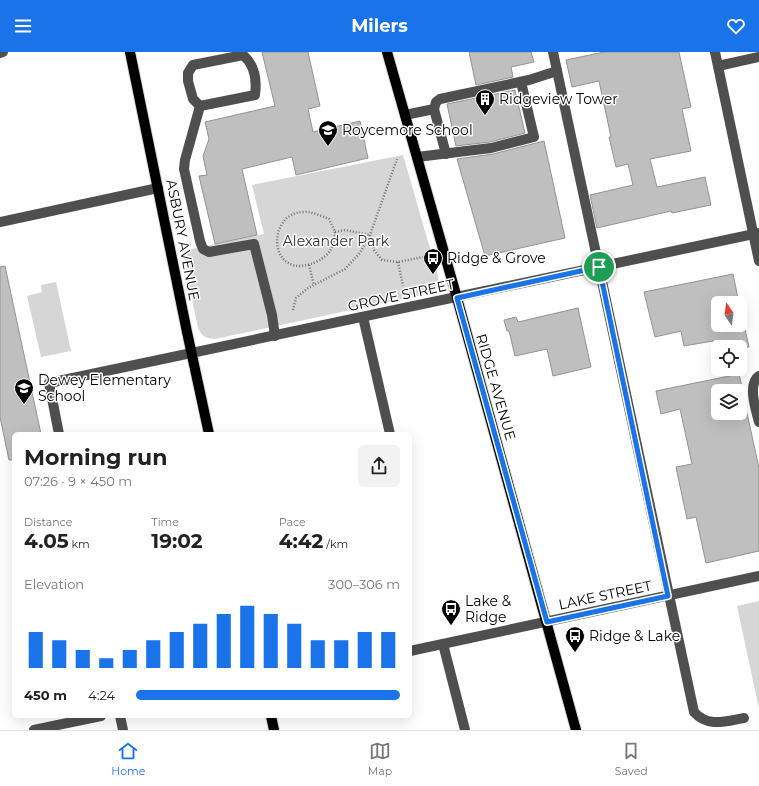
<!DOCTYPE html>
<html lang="en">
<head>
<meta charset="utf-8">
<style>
  body { margin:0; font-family:Montserrat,sans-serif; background:#f2f2f2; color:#222; height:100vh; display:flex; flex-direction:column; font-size:15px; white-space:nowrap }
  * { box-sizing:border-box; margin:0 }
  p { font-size:13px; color:#767676 }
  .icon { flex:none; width:22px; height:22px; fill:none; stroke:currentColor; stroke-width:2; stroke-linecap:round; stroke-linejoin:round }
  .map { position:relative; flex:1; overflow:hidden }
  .side { position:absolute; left:12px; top:380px; width:400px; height:286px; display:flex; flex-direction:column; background:#fff; border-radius:6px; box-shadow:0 4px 16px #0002 }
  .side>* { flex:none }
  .needle { width:26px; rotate:347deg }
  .tools { position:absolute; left:711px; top:244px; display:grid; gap:8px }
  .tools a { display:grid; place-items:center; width:36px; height:36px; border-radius:6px; background:#fff; box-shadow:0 4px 16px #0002; font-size:20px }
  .pin { position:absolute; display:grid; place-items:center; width:34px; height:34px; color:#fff; margin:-17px; border:2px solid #fff; border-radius:50%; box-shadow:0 1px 4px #0007 }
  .round { display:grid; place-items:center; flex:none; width:42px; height:42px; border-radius:6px; background:#f2f2f2 }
  .summary { display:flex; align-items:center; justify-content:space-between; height:68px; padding:0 12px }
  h1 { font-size:22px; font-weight:700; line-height:30px }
  .metrics { display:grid; grid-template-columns:repeat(3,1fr); gap:6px; height:68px; padding:4px 12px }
  .metrics div { display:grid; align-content:center }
  .metrics b { font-size:20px; font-weight:700 }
  .metrics small { font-size:11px; font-weight:400 }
  .metrics p { font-size:11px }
  .chart { height:112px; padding:8px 12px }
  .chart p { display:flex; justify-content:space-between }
  .chart svg { width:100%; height:72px; margin-top:4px; stroke:#1a73e8; stroke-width:6 }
  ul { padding:0 12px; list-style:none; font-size:13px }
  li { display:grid; grid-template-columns:64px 48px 1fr; align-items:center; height:30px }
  li i { height:10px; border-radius:5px; background:#1a73e8 }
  header { display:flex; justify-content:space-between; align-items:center; height:52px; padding:0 12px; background:#1a73e8; color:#fff; font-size:18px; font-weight:700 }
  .menu { display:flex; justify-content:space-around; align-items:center; height:56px; border-top:1px solid #e0e0e0; background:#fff; font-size:11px; color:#767676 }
  .menu a { display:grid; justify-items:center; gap:2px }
  .menu .on { color:#1a73e8 }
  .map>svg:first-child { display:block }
</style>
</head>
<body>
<header><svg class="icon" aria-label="menu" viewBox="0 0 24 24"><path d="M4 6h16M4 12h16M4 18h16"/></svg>Milers<svg class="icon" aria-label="heart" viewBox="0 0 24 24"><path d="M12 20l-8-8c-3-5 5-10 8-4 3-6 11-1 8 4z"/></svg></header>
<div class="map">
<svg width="759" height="678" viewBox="0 0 759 678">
  <rect width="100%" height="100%" fill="#fff"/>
  <g fill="#d6d6d6">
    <path d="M403,103L438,224C440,238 432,240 421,243L215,287C206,286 202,285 198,276L182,199L264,182L252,133Z"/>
    <polygon points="56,230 71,299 41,305 27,244 42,240 41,233"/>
    <polygon points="759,549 759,657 737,554"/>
  </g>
  <g fill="#bfbfbf" stroke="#939393">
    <polygon points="262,0 308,0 320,54 308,57 313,80 360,69 368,106 296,123 292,105 242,117 257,183 215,192 199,124 207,123 203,104 209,87 205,70 275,54"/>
    <polygon points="469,0 531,0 534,10 511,15 513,25 476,33"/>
    <polygon points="604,0 679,0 691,55 682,57 691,99 650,107 657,135 705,125 711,153 672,161 671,159 597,176 590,143 633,133 628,112 616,115 609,85 611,85 599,29 572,35 566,8"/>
    <polygon points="515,38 525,81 490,90 456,94 447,52"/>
    <polygon points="544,89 565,186 485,204 457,107 493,102"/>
    <polygon points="5,214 41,382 14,382 14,408 9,408 0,365 0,215"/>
    <polygon points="733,222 739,251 718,251 718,273 744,273 749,295 714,295 713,289 684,294 681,279 655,285 644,240"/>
    <polygon points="578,256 591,315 553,324 547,297 515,304 509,279 507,279 504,268 516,265 518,270"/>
    <polygon points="739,322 743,339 718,339 718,361 747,361 759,416 759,499 706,511 696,465 687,467 676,415 692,412 680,357 661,362 656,339"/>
  </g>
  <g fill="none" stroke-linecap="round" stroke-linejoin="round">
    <defs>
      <g id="major">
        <polyline points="130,0 187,280 209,382"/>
        <polyline points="387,0 457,246 576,678"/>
        <polyline points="271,664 274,678"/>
      </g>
    </defs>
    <use href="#major" stroke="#dbdbdb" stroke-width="12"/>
    <g stroke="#717171" stroke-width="2.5" stroke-dasharray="1 2" stroke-linecap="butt">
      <path d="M335,180C334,194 331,202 318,209C268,233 265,161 303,160C311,159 321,164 329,167L335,180L345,178L370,183L374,198L382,208L398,210L423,205"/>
      <polyline points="398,210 403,234"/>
      <polyline points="309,213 314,233"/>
      <polyline points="293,258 296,246 308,236 345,217 360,201 370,183 397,107"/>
    </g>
    <g stroke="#4f4f4f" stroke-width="10">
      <path d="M553,0L694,660C708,676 726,669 744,666"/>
      <polyline points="715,0 759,209"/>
      <polyline points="0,1 3,0"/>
      <path d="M243,3C255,13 257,28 255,43L200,54L193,47L188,29V21L193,13Z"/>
      <polyline points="718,14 759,5"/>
      <polyline points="200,54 185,108 184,117 200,189 203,197 209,200 254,192 272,263 275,284"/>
      <polyline points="434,57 446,102"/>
      <polyline points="405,63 434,57 436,50 440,47 529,28 557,19"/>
      <polyline points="417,105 491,96 534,85 521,30"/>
      <polyline points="0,170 158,136"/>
      <polyline points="363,265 390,382"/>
      <path d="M759,324C747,332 756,358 759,370"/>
      <polyline points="59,382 49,331 759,181"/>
      <polyline points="443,592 465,678"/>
      <polyline points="410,599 759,524"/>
      <polyline points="120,664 123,678"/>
      <polyline points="34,678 101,664"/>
    </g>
    <use href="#major" stroke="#000" stroke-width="10"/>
  </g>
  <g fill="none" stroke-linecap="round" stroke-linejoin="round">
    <defs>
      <polygon id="route" points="599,215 668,544 547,570 457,246"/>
    </defs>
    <use href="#route" stroke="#fff" stroke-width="8"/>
    <use href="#route" stroke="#1a73e8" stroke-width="5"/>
  </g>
  <defs>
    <symbol id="building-pin" viewBox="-11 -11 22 30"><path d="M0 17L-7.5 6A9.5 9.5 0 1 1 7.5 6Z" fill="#000" stroke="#fff"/><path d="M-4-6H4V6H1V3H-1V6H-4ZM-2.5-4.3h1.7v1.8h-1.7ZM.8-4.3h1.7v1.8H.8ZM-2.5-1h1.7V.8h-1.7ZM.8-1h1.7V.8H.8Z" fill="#fff"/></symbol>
    <symbol id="school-pin" viewBox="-11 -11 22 30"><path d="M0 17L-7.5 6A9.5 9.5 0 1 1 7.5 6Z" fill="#000" stroke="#fff"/><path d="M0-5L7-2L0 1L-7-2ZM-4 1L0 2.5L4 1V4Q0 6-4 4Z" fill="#fff"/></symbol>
    <symbol id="bus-pin" viewBox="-11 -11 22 30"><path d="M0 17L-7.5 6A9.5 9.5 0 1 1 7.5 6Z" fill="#000" stroke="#fff"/><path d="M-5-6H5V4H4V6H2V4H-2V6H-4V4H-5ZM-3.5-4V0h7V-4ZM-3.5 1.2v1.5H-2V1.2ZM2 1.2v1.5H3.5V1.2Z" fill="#fff"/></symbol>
  </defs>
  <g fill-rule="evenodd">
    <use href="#building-pin" x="474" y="36" width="22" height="30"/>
    <use href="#school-pin" x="317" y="67" width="22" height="30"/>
    <use href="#bus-pin" x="422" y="195" width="22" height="30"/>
    <use href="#school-pin" x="13" y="325" width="22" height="30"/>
    <use href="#bus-pin" x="440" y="546" width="22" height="30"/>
    <use href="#bus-pin" x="564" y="573" width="22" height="30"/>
  </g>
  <g text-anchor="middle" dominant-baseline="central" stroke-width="3" stroke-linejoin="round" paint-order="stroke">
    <g font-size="14" fill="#000" stroke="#fff" text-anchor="start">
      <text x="499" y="47">Ridgeview Tower</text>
      <text x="342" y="78">Roycemore School</text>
      <text x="447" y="206">Ridge &amp; Grove</text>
      <text x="38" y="328">Dewey Elementary<tspan x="38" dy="16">School</tspan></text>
      <text x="465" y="549">Lake &amp;<tspan x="465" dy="16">Ridge</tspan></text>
      <text x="589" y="584">Ridge &amp; Lake</text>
    </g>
    <g font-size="14" fill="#000" stroke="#fff">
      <text transform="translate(183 188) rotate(79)">ASBURY AVENUE</text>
      <text transform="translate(401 243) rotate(-12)">GROVE STREET</text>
      <text transform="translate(496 335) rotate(74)">RIDGE AVENUE</text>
      <text transform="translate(605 543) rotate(-12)">LAKE STREET</text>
    </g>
    <g font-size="14" fill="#2d2d2d" stroke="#fff">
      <text x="336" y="189">Alexander Park</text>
    </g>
  </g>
</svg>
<div class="tools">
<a><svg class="needle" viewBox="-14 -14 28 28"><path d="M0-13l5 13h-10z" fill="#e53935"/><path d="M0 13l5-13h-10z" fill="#767676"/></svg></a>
<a><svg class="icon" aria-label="locate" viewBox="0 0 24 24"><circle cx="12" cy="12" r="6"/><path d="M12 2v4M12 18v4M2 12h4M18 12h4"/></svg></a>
<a><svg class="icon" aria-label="layers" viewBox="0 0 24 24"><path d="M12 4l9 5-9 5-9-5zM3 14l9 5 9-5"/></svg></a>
</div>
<div class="pin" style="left:599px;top:215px;background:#1e9e55"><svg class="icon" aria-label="arrive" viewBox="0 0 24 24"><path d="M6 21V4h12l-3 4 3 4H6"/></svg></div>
<section class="side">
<div class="summary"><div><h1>Morning run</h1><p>07:26 · 9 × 450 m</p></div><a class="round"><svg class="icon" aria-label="share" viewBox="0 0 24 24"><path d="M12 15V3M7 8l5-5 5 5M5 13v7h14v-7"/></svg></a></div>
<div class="metrics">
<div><p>Distance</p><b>4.05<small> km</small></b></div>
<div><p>Time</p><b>19:02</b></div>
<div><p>Pace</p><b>4:42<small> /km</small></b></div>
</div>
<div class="chart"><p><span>Elevation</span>300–306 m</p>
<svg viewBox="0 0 160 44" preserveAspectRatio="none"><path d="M5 44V22M15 44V27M25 44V33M35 44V38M45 44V33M55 44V27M65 44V22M75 44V17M85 44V11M95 44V6M105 44V11M115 44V17M125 44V27M135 44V27M145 44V22M155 44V22"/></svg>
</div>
<ul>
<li><b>450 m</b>4:24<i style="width:100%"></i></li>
</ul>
</section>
</div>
<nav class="menu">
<a class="on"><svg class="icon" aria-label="home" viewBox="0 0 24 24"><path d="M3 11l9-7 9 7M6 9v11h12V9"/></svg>Home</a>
<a><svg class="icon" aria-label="map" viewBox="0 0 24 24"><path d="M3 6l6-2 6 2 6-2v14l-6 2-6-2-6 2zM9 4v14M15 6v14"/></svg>Map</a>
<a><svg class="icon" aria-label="saved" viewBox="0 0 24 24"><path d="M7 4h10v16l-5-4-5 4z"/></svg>Saved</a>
</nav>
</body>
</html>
